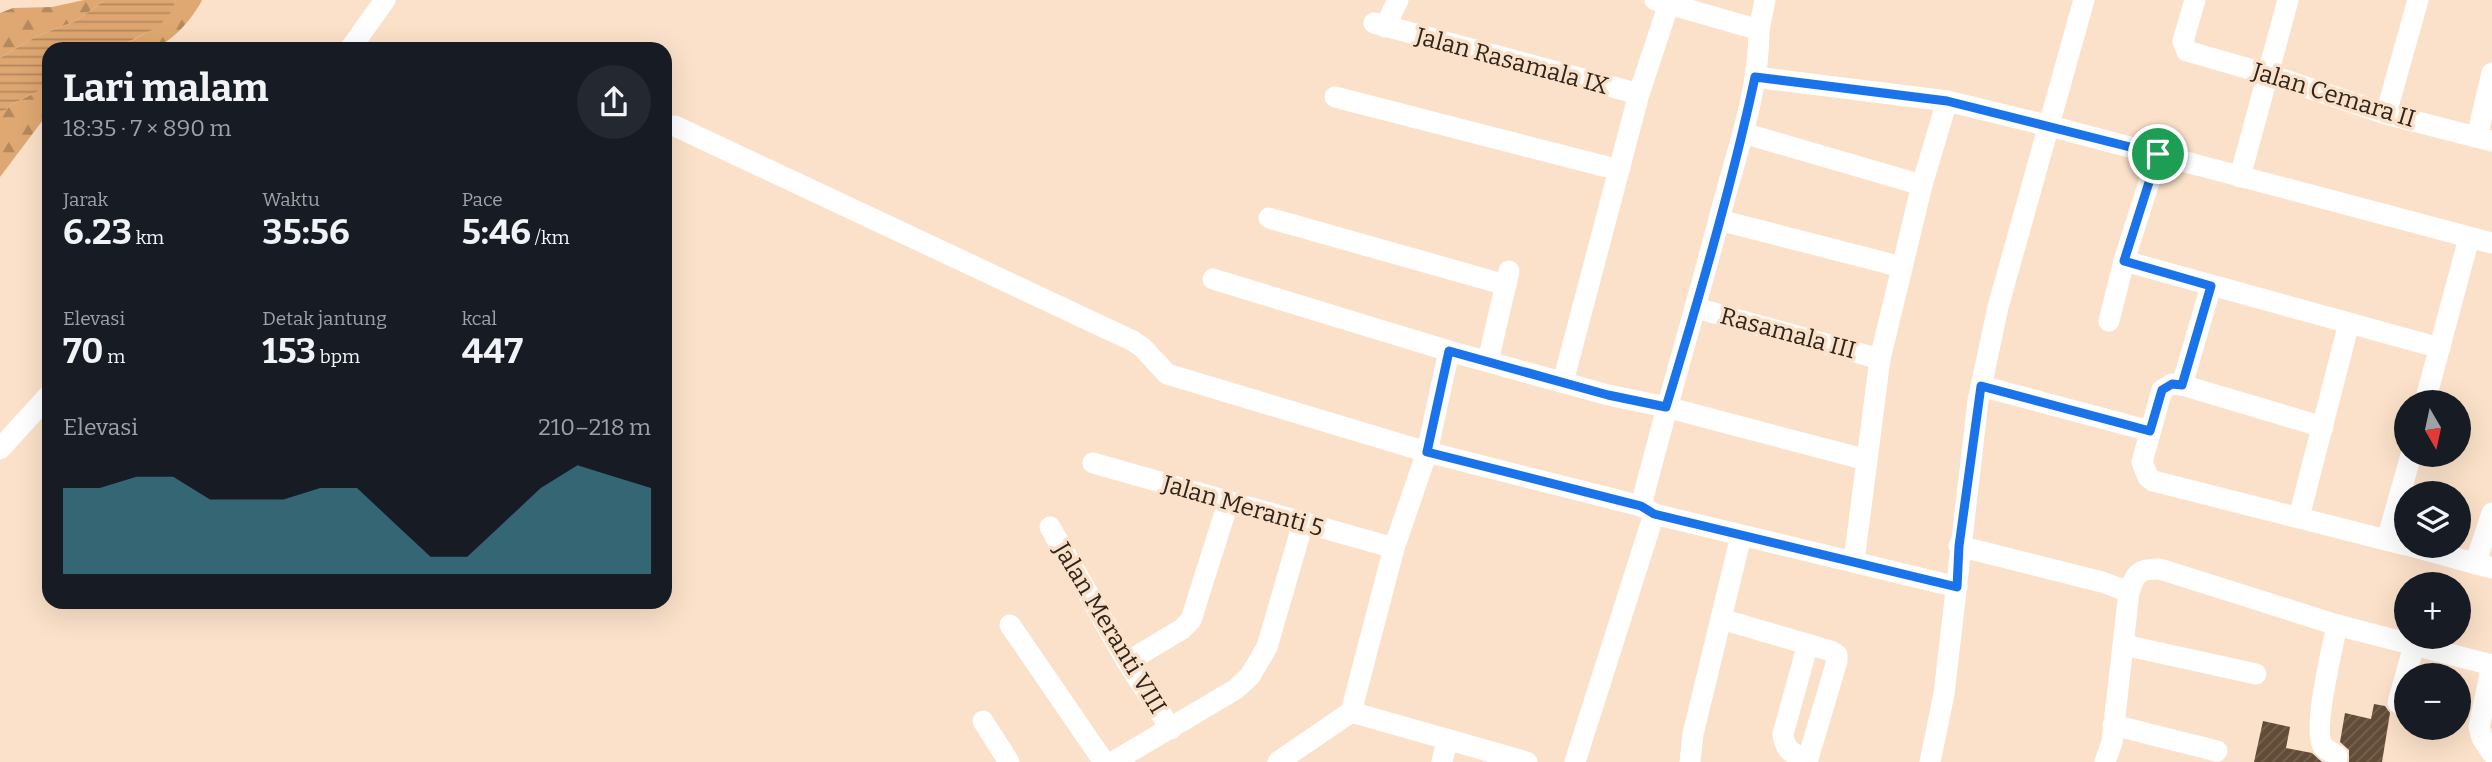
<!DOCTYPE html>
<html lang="id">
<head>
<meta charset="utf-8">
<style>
  body { margin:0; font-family:Bitter,serif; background:#242831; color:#f1f3f6; height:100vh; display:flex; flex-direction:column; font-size:26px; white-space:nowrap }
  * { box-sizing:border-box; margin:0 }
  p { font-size:23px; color:#9ea1a6 }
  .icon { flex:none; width:38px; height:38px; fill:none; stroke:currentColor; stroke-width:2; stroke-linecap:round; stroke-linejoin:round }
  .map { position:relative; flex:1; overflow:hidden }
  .panel { position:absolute; left:42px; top:42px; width:630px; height:567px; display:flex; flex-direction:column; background:#171b24; border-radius:21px; box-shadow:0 7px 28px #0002 }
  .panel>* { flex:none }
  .needle { width:46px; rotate:171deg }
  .tools { position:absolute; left:2394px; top:390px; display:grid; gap:14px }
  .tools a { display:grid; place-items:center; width:77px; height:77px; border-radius:50%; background:#171b24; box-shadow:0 7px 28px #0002; font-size:35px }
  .pin { position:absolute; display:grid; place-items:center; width:60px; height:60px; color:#fff; margin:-30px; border:4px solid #fff; border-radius:50%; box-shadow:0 2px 7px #0007 }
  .round { display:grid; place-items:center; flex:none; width:74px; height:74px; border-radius:37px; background:#242831 }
  .head { display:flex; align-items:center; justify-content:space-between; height:119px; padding:0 21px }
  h1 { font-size:38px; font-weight:700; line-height:52px }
  .stats { display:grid; grid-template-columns:repeat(3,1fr); gap:10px; height:119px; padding:7px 21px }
  .stats div { display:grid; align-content:center }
  .stats b { font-size:35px; font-weight:700 }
  .stats small { font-size:19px; font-weight:400 }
  .stats p { font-size:19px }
  .chart { height:196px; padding:14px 21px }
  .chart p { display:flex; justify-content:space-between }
  .chart svg { width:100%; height:126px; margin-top:7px; fill:#438696; opacity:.7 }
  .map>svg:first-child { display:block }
</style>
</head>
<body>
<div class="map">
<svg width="2492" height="762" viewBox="0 0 2492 762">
  <defs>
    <pattern id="forest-firs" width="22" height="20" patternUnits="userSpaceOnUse" patternTransform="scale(1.75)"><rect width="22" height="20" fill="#dfa872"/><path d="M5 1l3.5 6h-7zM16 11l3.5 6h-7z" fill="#b5895d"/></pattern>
    <pattern id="water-rules" width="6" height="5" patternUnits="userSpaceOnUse" patternTransform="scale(1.75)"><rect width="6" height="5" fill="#dea771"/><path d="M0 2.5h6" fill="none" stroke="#b4885c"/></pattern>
    <pattern id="building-hatch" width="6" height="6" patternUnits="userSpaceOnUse" patternTransform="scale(1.75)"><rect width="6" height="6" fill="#624c38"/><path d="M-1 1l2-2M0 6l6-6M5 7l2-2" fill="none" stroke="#756352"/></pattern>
  </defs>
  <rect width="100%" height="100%" fill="#fbe1c9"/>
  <g fill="url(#forest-firs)">
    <polygon points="84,0 105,0 76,21 37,36 0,58 0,13 13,8 52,7"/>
    <path d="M176,0H202C193,18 171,45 149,49C139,51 126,49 115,49C140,36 165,27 176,0Z"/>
    <polygon points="49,86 49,112 0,177 0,115 12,104"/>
  </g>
  <polygon fill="url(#water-rules)" points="105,0 176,0 171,12 159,26 115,49 49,49 49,86 12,104 0,115 0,58 37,36 76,21"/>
  <g fill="url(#building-hatch)">
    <polygon points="2374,704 2385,706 2390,713 2382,762 2349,762 2349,750 2340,742 2345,713 2371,719"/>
    <polygon points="2263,721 2290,727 2286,748 2312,753 2322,762 2254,762"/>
  </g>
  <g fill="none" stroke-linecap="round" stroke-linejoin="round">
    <g stroke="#fff" stroke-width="21">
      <polyline points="2195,0 2183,41 2187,51 2267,74 2386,114 2492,141"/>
      <polyline points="1374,23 1639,94"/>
      <polyline points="1385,27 1398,0"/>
      <polyline points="1759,30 1765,0"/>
      <polyline points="350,49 385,0"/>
      <polyline points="1755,77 1947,101 2050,126 2492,243"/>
      <polyline points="1335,97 1619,170"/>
      <polyline points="2386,114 2418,0"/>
      <polyline points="675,126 1133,341 1143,348 1167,374 1427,452 1449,351"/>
      <polyline points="1743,133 1922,185"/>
      <polyline points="2477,137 2492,73"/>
      <polyline points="2240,177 2288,0"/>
      <polyline points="1269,218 1506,285"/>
      <polyline points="1719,220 1902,267"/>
      <polyline points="2124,261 2440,348"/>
      <polyline points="1213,279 1449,351 1608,395 1666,407 1867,460"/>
      <polyline points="1696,308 1880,359"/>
      <polyline points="2109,321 2124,261 2158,154"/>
      <polyline points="1488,361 1509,271"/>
      <polyline points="1563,382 1639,94 1670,0"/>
      <polyline points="2182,385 2211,286"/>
      <polyline points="1981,386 2150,431"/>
      <polyline points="2425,402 2469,238"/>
      <polyline points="2323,427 2182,385 2172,384 2162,390 2142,462 2148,477 2153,481 2406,545"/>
      <polyline points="0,449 49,395"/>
      <polyline points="1093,463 1394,548"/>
      <path d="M1641,506C1667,403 1698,301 1725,197C1740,142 1759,88 1759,30L1655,0"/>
      <polyline points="2299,517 2349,323"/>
      <polyline points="1050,527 1127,662 1171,729"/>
      <polyline points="2387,540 2411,455"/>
      <path d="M1959,546L2102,582L2129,592C2135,573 2140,568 2160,569L2337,625L2492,665L2479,727L2482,738L2492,753"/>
      <polyline points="2411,546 2492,568"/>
      <polyline points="1854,561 1880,359 1922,185 1947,101"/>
      <polyline points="2475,564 2492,513"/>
      <polyline points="1721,619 1831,651 1837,655 1837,661 1807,762"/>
      <polyline points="1010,625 1104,762"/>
      <path d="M1808,644L1783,734C1785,751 1792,754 1808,759"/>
      <polyline points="2124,645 2256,674"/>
      <polyline points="1127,662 1182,629 1191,620 1228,503"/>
      <polyline points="2398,703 2414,645"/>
      <polyline points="1351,712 1527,762"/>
      <polyline points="983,721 1009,762"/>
      <polyline points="2113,725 2217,751"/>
      <polyline points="1113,762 1236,689 1250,676 1267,647 1303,523"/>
      <polyline points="1278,762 1351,712 1394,548 1427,452 1641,506 1654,514 1957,587"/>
      <polyline points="1442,762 1447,741"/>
      <polyline points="1575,762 1654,514"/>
      <polyline points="1690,762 1693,734 1741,536"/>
      <polyline points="1930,762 1944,694 1978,401 1998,307 2084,0"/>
      <polyline points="2105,762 2112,742 2129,592"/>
      <path d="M2336,762L2337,756C2333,753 2326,750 2323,746C2312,731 2333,645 2337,625"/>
    </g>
  </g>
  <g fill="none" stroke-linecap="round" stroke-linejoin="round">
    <defs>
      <path id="route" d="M1755,77L1947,101L2158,154L2124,261L2211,286L2182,385L2172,384L2162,390L2150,431L1981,386L1959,546L1957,587L1654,514L1641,506L1427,452L1449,351L1608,395L1666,407C1699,298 1731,188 1755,77Z"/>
    </defs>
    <use href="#route" stroke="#fff" stroke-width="14"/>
    <use href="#route" stroke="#1a73e8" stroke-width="9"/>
  </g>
  <g text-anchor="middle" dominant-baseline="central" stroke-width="7" stroke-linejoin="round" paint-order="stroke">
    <g font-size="24" fill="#2f251c" stroke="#fbe1c9">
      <text transform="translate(1512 61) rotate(15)">Jalan Rasamala IX</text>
      <text transform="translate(2334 95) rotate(17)">Jalan Cemara II</text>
      <text transform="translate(1788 333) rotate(15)">Rasamala III</text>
      <text transform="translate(1243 506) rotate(16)">Jalan Meranti 5</text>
      <text transform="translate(1110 628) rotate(59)">Jalan Meranti VIII</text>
    </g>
  </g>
</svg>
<div class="tools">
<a><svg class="needle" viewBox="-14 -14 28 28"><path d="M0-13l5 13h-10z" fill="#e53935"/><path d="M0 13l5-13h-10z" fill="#9ea1a6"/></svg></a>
<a><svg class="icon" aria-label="layers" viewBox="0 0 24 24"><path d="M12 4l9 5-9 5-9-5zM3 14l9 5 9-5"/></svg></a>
<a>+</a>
<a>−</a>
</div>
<div class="pin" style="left:2158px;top:154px;background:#1e9e55"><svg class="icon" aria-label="arrive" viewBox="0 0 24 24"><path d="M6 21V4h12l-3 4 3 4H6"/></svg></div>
<section class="panel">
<div class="head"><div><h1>Lari malam</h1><p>18:35 · 7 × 890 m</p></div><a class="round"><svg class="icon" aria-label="share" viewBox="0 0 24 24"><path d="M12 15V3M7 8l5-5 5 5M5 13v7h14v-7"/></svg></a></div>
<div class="stats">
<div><p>Jarak</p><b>6.23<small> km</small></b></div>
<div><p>Waktu</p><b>35:56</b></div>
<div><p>Pace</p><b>5:46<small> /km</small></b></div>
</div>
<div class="stats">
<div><p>Elevasi</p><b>70<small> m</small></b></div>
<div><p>Detak jantung</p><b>153<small> bpm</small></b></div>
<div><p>kcal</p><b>447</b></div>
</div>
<div class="chart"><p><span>Elevasi</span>210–218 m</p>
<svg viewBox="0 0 160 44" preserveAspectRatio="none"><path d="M0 44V14L10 14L20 10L30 10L40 18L50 18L60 18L70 14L80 14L90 26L100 38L110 38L120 26L130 14L140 6L150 10L160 14V44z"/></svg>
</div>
</section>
</div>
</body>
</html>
